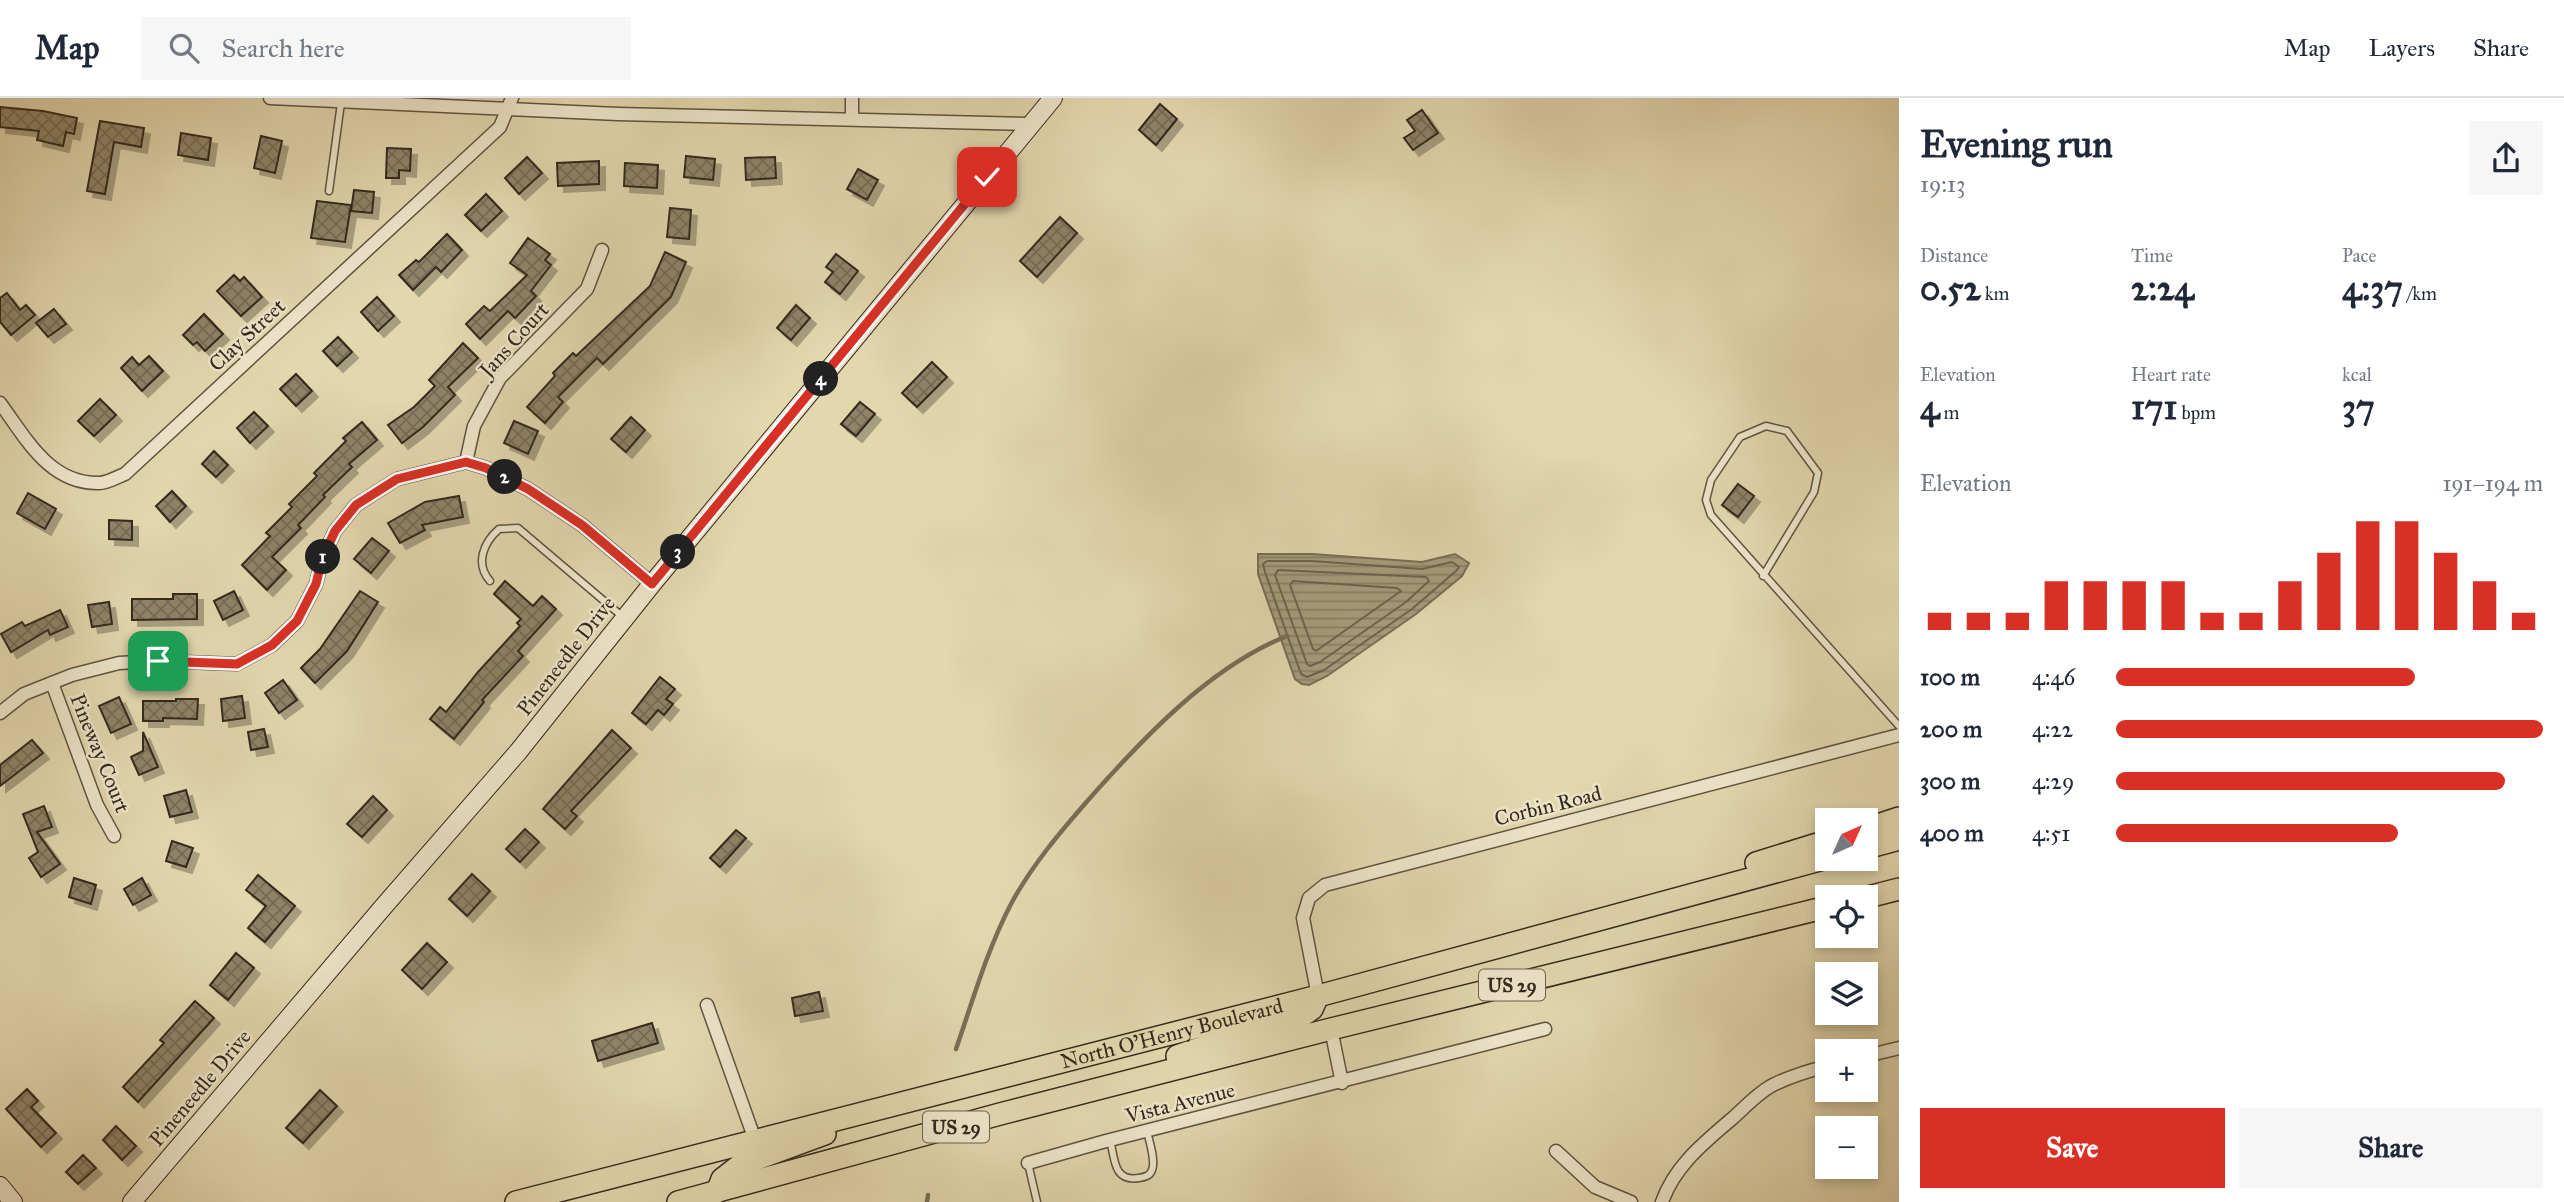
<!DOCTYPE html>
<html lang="en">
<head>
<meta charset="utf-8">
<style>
  body { margin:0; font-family:"IM FELL Great Primer",serif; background:#f6f6f7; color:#1f2937; height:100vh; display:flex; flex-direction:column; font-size:26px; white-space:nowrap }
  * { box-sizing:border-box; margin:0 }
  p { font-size:23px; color:#747a83 }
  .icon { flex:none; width:38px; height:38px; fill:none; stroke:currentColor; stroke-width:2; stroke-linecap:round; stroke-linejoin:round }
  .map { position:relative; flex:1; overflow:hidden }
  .details { display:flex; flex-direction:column; background:#fff; width:665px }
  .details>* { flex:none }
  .needle { width:46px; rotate:45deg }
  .buttons { position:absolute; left:1815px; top:710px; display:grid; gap:14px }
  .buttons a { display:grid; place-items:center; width:63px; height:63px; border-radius:0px; background:#fff; box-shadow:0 4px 10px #0003; font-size:35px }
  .pin { position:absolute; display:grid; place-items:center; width:60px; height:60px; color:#fff; margin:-30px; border-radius:14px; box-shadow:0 4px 10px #0006 }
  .km { position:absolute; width:35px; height:35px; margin:-18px; border-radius:50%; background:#222; color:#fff; font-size:19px; line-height:35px; text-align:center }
  .round { display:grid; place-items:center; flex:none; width:74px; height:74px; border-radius:0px; background:#f6f6f7 }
  .head { display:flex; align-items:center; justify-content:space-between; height:119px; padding:0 21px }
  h1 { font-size:38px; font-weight:700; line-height:52px }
  .stats { display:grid; grid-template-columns:repeat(3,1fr); gap:10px; height:119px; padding:7px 21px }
  .stats div { display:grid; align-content:center }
  .stats b { font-size:35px; font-weight:700 }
  .stats small { font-size:19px; font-weight:400 }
  .stats p { font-size:19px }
  .chart { height:196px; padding:14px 21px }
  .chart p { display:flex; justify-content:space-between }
  .chart svg { width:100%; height:126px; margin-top:7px; stroke:#d93025; stroke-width:6 }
  .button { display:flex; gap:14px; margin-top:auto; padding:14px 21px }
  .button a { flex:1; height:80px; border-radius:0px; background:#d93025; color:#fff; font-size:28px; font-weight:700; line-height:80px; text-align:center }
  .button a+a { background:#f6f6f7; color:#1f2937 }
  ul { padding:0 21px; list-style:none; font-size:23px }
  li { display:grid; grid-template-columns:112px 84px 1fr; align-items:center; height:52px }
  li i { height:18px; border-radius:9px; background:#d93025 }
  header { display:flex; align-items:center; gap:42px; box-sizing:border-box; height:98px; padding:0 35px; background:#fff; border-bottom:2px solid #e0e1e3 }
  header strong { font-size:33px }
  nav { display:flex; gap:38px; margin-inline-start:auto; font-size:24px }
  .search { width:490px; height:63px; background:#f6f6f7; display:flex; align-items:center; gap:18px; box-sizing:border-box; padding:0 24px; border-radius:0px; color:#747a83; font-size:26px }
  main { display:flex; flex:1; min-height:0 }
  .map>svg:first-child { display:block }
</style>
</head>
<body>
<header>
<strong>Map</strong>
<div class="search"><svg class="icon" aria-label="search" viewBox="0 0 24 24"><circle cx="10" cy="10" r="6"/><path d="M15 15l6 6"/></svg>Search here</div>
<nav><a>Map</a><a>Layers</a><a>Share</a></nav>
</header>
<main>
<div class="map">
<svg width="1899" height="1104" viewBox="0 0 1899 1104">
  <defs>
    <pattern id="water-rules" width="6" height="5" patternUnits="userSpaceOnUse" patternTransform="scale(1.75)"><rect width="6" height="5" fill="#a79c7d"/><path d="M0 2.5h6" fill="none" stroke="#897f66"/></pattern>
    <pattern id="building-cross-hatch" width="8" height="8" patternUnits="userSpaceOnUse" patternTransform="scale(1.75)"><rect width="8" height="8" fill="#8f8368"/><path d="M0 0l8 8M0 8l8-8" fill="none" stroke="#756b55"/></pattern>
    <filter id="shadow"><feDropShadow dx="6" dy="6" stdDeviation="0" flood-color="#0004"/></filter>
  </defs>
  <rect width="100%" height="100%" fill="#e3d7ae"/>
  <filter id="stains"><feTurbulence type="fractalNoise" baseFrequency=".00286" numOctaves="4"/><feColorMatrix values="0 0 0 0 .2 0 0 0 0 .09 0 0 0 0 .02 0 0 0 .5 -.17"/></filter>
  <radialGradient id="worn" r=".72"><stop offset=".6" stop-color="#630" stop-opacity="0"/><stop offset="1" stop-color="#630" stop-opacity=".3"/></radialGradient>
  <polygon fill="url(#water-rules)" stroke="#796e57" stroke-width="2" points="1258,456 1312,456 1422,464 1455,456 1469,465 1462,478 1416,516 1327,578 1309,587 1302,586 1295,581 1258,476"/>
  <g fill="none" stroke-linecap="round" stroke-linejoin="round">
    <g stroke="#6d624d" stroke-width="2">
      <polygon points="1267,463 1312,463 1422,471 1452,464 1459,469 1456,473 1412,511 1324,572 1307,579 1301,576 1265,474 1263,466"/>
      <polygon points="1278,472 1426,479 1429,483 1406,504 1320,564 1310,568 1307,566 1275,477"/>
      <polygon points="1293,483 1397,490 1401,493 1316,553 1313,551 1290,487"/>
    </g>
    <g stroke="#796e57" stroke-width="4.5">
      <path d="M956,951C973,902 987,852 1011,806C1032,767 1061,733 1090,700C1144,639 1210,569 1287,538"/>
      <polyline points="927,1104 928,1097"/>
    </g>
  </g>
  <g fill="url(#building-cross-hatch)" stroke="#33291d" stroke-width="2" filter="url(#shadow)">
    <polygon points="1160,6 1177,21 1156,47 1139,32"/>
    <polygon points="0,9 43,13 77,20 74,36 66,34 63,48 37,42 39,33 0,29"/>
    <polygon points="1422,12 1438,35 1413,52 1404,40 1415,33 1407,22"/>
    <polygon points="100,23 144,30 141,49 114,44 105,96 87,93"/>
    <polygon points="181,35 211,40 208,62 178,57"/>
    <polygon points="261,38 282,43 275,75 254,70"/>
    <polygon points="387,50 411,51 410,73 399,72 399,80 386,80"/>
    <polygon points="686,58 715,61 713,82 684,79"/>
    <polygon points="527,59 542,75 519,96 505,80"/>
    <polygon points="775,59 776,80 746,82 745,60"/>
    <polygon points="599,63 599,86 558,88 557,65"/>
    <polygon points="625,65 658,67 657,90 624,88"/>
    <polygon points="858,71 878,82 867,102 847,91"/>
    <polygon points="354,92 374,94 372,115 351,113"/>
    <polygon points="486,96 502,113 481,133 465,117"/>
    <polygon points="317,103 351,107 345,144 311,140"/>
    <polygon points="670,110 691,112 689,141 667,139"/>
    <polygon points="1060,119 1077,135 1037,179 1020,163"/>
    <polygon points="447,136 462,152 441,174 436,169 413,192 399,177 416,162 419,164"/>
    <polygon points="528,140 550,156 545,162 551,167 531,193 536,198 515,220 508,213 480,241 466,226 484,208 490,213 527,177 510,165"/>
    <polygon points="665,154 686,164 671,199 603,266 597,260 558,299 563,304 545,325 527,309 555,278 553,275 573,255 576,258 650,188"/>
    <polygon points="836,156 858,173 840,196 825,184 833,174 826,169"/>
    <polygon points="234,177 240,183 244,179 262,199 241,218 217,193"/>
    <polygon points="7,195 20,212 26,207 35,217 11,237 0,224 0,200"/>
    <polygon points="377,199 394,218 378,233 361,214"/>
    <polygon points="796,207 810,220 791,242 777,230"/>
    <polygon points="54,211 66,226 48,239 36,225"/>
    <polygon points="204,216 223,236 205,253 197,244 193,247 183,237"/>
    <polygon points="338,239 352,254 337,268 323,253"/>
    <polygon points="463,245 478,260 448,289 455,297 423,329 402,345 388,327 414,309 435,288 429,282"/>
    <polygon points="149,258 163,273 142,293 121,270 132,259 139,267"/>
    <polygon points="932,264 947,279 917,309 902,295"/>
    <polygon points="296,276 312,293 296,308 280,291"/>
    <polygon points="100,301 116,317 94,338 78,323"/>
    <polygon points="860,304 875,316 856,338 841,326"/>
    <polygon points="254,314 268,328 250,345 237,330"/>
    <polygon points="631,319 645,332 626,354 611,341"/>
    <polygon points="514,323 538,333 528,356 504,345"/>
    <polygon points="362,324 377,342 349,366 352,369 323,397 325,399 298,427 301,430 272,459 286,472 267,492 242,467 270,438 266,435 292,409 289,406 317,378 314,375 346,343 343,340"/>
    <polygon points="214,353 228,367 216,379 202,366"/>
    <polygon points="1738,386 1754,398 1738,419 1722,407"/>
    <polygon points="172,393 186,408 170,424 156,408"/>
    <polygon points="28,395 56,411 45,431 17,415"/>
    <polygon points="459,398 463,419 422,427 425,432 400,445 388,425 425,404"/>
    <polygon points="109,422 132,423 132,442 109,441"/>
    <polygon points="372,440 389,453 371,475 354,461"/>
    <polygon points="505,483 533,508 542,498 556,511 518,553 523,558 482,602 484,604 454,641 430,621 440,609 446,614 478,574 520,528 517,525 521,521 494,496"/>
    <polygon points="234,493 243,512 223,522 214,503"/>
    <polygon points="360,493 378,504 347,553 315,585 301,570 320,551"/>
    <polygon points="173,496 197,496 197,521 132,522 132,501 173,501"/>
    <polygon points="109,504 112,526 92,529 88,507"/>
    <polygon points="60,512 68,529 50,537 48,532 11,554 1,536 22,524 25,528"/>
    <polygon points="660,579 675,591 666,601 673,606 664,617 658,612 646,626 632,615"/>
    <polygon points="283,582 297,602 279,615 265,595"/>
    <polygon points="242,598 245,620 223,623 221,601"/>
    <polygon points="119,599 131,626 111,635 99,608"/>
    <polygon points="176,601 198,601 197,621 163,620 163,623 143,623 143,603 176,603"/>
    <polygon points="264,631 268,649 251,652 248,634"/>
    <polygon points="612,632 631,650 571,713 577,718 565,731 543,711"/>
    <polygon points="143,634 158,669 139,677 131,659 143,653"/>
    <polygon points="32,642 43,655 0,688 0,667"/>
    <polygon points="186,692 192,714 170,719 164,698"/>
    <polygon points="373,698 387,712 362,739 347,726"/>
    <polygon points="44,708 52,729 37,734 60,766 41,779 29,760 38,754 23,716"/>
    <polygon points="525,731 539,744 520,764 506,751"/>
    <polygon points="736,732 746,740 720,769 710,760"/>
    <polygon points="172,743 193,750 186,769 166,763"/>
    <polygon points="472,776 490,793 467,818 449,801"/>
    <polygon points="258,777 295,808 265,844 248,830 266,808 246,792"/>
    <polygon points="74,780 96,787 91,806 69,799"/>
    <polygon points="142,780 151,797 133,807 124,791"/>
    <polygon points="427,845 447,864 422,891 402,872"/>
    <polygon points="236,855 254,870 228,902 210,887"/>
    <polygon points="819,894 823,913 795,918 792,900"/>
    <polygon points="195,903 214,920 138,1004 123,989 164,945 160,942"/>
    <polygon points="652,925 658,945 598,963 592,943"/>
    <polygon points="27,991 38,1003 31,1009 56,1035 41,1049 6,1011"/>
    <polygon points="320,992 337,1008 303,1045 286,1030"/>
    <polygon points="116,1028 136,1048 122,1062 103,1042"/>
    <polygon points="83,1057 96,1070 78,1086 66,1074"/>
  </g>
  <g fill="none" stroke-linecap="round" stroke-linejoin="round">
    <defs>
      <g id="lane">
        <polyline points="329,93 341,5"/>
        <polyline points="1763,478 1814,394 1818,375 1787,333 1766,328 1740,339 1711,382 1706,402 1711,417 1899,628"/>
        <path d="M490,483C475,466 483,445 499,431L518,430L623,519"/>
        <path d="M1110,1042C1115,1061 1113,1084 1139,1080C1145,1079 1150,1078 1152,1072C1156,1062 1149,1043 1147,1033"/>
        <polyline points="1028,1065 1037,1104"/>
      </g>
      <g id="street">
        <polyline points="270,0 618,16 1031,26"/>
        <polyline points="852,21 852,0"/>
        <path d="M0,305C26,340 49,386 99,385C107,385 117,379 125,376L500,29L512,0"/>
        <polyline points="466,364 474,328 500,280 587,191 602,152"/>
        <polyline points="52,585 97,707 114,738"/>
        <polyline points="0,615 24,596 72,577 119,565 157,563 237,566 272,547 297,523 316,486 322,461 335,433 356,407 397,381 466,364 486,370 528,391 582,427 652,486"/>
        <polyline points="1318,898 1303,820 1309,800 1325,787 1899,637"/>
        <polyline points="707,907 755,1042"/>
        <polyline points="1331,931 1342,985"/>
        <polyline points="1866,958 1899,950"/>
        <polyline points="1556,1053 1595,1089 1631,1104"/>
        <polyline points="1028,1065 1106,1043 1545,931"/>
        <path d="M1662,1104C1675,1067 1705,1044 1734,1019C1746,1008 1757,996 1771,988C1788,979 1808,973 1827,968"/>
      </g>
      <g id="secondary">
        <polyline points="0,1088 13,1104"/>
        <polyline points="132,1104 384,808 518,654 652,486 1053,0"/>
      </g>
      <g id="highway">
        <polyline points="1866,731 1899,720"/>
        <polyline points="1866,750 1899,741"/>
        <polyline points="1756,765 1827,743"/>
        <polyline points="1864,800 1899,791"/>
        <polyline points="1177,958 1241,936 1298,921 1312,911 1318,898"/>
        <polyline points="717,1094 722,1081 740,1067 825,1036"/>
        <path id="s1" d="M516,1104L1318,898L1827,760"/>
        <polyline points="678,1104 1000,1016 1331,931 1827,809"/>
      </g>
    </defs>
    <use href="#lane" stroke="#5f5441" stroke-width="9"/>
    <use href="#street" stroke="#5f5441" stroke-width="15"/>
    <use href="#secondary" stroke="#33291d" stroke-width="20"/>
    <use href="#highway" stroke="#33291d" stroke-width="24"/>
    <use href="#lane" stroke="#ede5ca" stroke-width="6"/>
    <use href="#street" stroke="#ede5ca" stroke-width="12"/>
    <use href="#secondary" stroke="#ede5ca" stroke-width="18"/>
    <use href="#highway" stroke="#e3d7ae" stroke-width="21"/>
  </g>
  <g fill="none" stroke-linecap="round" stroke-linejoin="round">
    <defs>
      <polyline id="route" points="158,563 237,566 272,547 297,523 316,486 322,461 335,433 356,407 397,381 466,364 486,370 528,391 582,427 652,486 987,79"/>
    </defs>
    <use href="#route" stroke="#fff" stroke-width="14"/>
    <use href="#route" stroke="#d93025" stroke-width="9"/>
  </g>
  <g text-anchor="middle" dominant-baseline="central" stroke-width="5" stroke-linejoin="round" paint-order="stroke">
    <g fill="#ede5ca" stroke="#6b6151" stroke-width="2">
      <rect x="1479" y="871.5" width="66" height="31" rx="5"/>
      <rect x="923" y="1013.5" width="66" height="31" rx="5"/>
    </g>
    <g font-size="19" font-weight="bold" fill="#33291d">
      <text x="1512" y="887">US 29</text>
      <text x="956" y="1029">US 29</text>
    </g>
    <g font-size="21" fill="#33291d" stroke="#ede5ca">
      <text transform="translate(247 237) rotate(-43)">Clay Street</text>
      <text transform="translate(514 242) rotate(-48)">Jans Court</text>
      <text transform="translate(566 558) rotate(-52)">Pineneedle Drive</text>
      <text transform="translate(100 655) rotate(68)">Pineway Court</text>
      <text transform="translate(1548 708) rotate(-14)">Corbin Road</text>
      <text stroke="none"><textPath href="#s1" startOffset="677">North O'Henry Boulevard</textPath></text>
      <text transform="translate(200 990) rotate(-50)">Pineneedle Drive</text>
      <text transform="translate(1180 1005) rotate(-14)">Vista Avenue</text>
    </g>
  </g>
  <rect width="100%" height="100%" filter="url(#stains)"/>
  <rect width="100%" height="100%" fill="url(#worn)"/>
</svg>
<div class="buttons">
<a><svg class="needle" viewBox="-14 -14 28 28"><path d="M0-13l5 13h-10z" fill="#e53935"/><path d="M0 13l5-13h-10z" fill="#747a83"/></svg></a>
<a><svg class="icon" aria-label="locate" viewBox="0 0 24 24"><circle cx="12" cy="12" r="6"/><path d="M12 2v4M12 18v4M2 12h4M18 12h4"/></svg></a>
<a><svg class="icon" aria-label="layers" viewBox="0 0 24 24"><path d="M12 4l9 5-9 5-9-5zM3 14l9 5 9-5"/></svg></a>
<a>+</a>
<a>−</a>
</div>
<div class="pin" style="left:158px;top:563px;background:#1e9e55"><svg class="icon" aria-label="arrive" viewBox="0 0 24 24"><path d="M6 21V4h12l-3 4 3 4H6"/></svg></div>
<div class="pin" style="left:987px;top:79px;background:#d93025"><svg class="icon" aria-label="check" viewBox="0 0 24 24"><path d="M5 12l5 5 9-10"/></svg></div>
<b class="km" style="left:323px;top:459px">1</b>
<b class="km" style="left:505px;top:379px">2</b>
<b class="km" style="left:678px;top:454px">3</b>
<b class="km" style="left:821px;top:281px">4</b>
</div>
<section class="details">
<div class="head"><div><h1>Evening run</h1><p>19:13</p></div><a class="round"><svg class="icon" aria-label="share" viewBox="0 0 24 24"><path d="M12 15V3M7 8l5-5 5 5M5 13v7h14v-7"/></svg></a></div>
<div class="stats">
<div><p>Distance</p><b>0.52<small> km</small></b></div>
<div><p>Time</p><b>2:24</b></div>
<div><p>Pace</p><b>4:37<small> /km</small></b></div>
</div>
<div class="stats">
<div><p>Elevation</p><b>4<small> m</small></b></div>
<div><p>Heart rate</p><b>171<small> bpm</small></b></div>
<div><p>kcal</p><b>37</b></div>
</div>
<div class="chart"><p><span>Elevation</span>191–194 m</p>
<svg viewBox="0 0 160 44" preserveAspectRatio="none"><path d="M5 44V38M15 44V38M25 44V38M35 44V27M45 44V27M55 44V27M65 44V27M75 44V38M85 44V38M95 44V27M105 44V17M115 44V6M125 44V6M135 44V17M145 44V27M155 44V38"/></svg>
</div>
<ul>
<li><b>100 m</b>4:46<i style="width:70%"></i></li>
<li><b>200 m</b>4:22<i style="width:100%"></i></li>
<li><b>300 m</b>4:29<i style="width:91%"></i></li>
<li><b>400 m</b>4:51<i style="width:66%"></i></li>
</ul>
<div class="button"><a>Save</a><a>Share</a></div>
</section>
</main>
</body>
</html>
